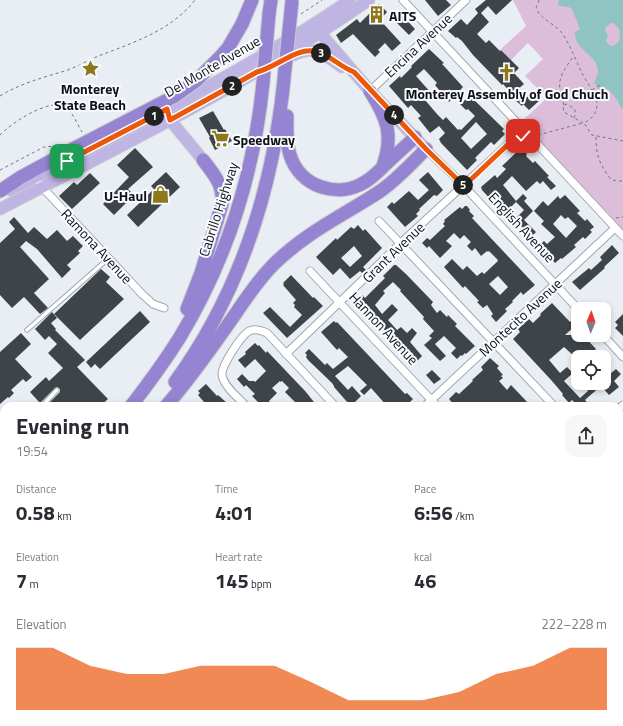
<!DOCTYPE html>
<html lang="en">
<head>
<meta charset="utf-8">
<style>
  body { margin:0; font-family:"Titillium Web",sans-serif; background:#f7f7f7; color:#2b2b33; height:100vh; display:flex; flex-direction:column; font-size:15px; white-space:nowrap }
  * { box-sizing:border-box; margin:0 }
  p { font-size:13px; color:#7c7c81 }
  .icon { flex:none; width:22px; height:22px; fill:none; stroke:currentColor; stroke-width:2; stroke-linecap:round; stroke-linejoin:round }
  .map { position:relative; flex:1; overflow:hidden }
  .drawer { position:absolute; left:0px; top:402px; width:623px; height:324px; display:flex; flex-direction:column; background:#fff; border-radius:12px 12px 0 0; box-shadow:0 2px 6px #0003 }
  .drawer>* { flex:none }
  .needle { width:26px; rotate:2deg }
  .controls { position:absolute; left:571px; top:302px; display:grid; gap:8px }
  .controls a { display:grid; place-items:center; width:40px; height:40px; border-radius:8px; background:#fff; box-shadow:0 2px 6px #0003; font-size:20px }
  .pin { position:absolute; display:grid; place-items:center; width:34px; height:34px; color:#fff; margin:-17px; border-radius:8px; box-shadow:0 2px 6px #0006 }
  .km { position:absolute; width:20px; height:20px; margin:-10px; border-radius:50%; background:#222; color:#fff; font-size:11px; line-height:20px; text-align:center }
  .round { display:grid; place-items:center; flex:none; width:42px; height:42px; border-radius:12px; background:#f7f7f7 }
  .head { display:flex; align-items:center; justify-content:space-between; height:68px; padding:0 16px }
  h1 { font-size:22px; font-weight:700; line-height:30px }
  .figures { display:grid; grid-template-columns:repeat(3,1fr); gap:6px; height:68px; padding:4px 16px }
  .figures div { display:grid; align-content:center }
  .figures b { font-size:20px; font-weight:700 }
  .figures small { font-size:11px; font-weight:400 }
  .figures p { font-size:11px }
  .chart { height:112px; padding:8px 16px }
  .chart p { display:flex; justify-content:space-between }
  .chart svg { width:100%; height:72px; margin-top:4px; fill:#ea580c; opacity:.7 }
  .map>svg:first-child { display:block }
</style>
</head>
<body>
<div class="map">
<svg width="623" height="726" viewBox="0 0 623 726">
  <rect width="100%" height="100%" fill="#e9eef5"/>
  <polygon fill="#dcbedb" points="513,0 623,0 623,230 535,136 531,126 522,121 547,98 525,76 543,59 528,43 511,60 501,49 526,26"/>
  <path fill="#8fc4c2" fill-rule="evenodd" d="M559,0H623V109L621,108C619,101 613,95 609,90L604,88L599,89L594,83C596,78 598,75 598,71C598,54 573,50 575,32L580,29L572,9L569,7L560,6L558,4ZM610,23C620,24 622,35 618,43L612,46L609,45L606,41L608,35L605,31L606,27Z"/>
  <g fill="#3e4548" fill-rule="evenodd">
    <polygon points="425,0 446,0 451,5 438,16"/>
    <polygon points="486,0 512,0 496,15 488,6 481,13 489,22 477,34 486,43 489,40 500,51 501,50 519,68 514,73 524,84 517,90 526,98 533,92 540,100 529,110 523,104 522,106 515,100 511,95 512,94 503,84 502,85 473,55 462,41 457,37 456,38 448,31 461,19 467,25 478,13 475,9"/>
    <polygon points="379,4 387,12 380,20 401,43 392,51 385,43 378,50 380,52 375,57 353,34 341,43 336,35 357,19 360,23"/>
    <polygon points="399,12 415,29 409,35 392,18"/>
    <path d="M429,49L444,63L442,64L444,66L463,87L449,102L435,85L437,83L424,69L416,76L432,94L425,100L437,114L443,120L446,117L458,130L459,129L461,130L475,116L468,109L466,110L460,104L470,96L504,129L502,131L505,134L494,145L491,142L475,158L477,160L467,170L441,143L439,139L445,133L439,126L430,133L418,118L421,116L411,105L408,108L389,86L400,76L401,78L412,67L411,66ZM476,122L487,134L471,149L461,138Z"/>
    <polygon points="213,111 224,130 225,129 232,141 215,150 209,138 210,137 199,118"/>
    <polygon points="135,148 153,167 128,189 134,195 114,215 103,204 129,177 117,165"/>
    <polygon points="521,148 527,154 526,156 533,163 535,161 549,176 547,177 556,186 551,190 543,181 540,184 537,181 526,191 512,176 503,185 516,201 523,194 527,198 524,201 533,211 524,220 536,232 530,238 523,230 524,229 515,219 524,210 516,202 509,209 505,206 502,206 494,198 492,201 482,190 481,187 495,175 497,178 506,169 502,166"/>
    <polygon points="166,172 180,187 138,227 127,215 154,189 151,186"/>
    <polygon points="428,172 443,190 437,196 434,195 419,209 420,210 416,214 418,216 405,227 387,207 392,202 394,204 409,191 418,200 429,190 419,180"/>
    <polygon points="90,173 100,183 72,209 59,196 74,182 77,185"/>
    <path d="M565,195L580,211L577,213L585,221L587,219L594,227L590,230L592,232L585,239L583,237L574,245L576,247L562,259L561,258L555,263L546,253L544,254L538,247L544,241L547,244L555,237L541,224L544,221L534,211L543,201L548,206L558,196L560,199ZM561,215L565,219L568,217L577,226L566,238L553,224Z"/>
    <path d="M465,206H467L470,210L469,211L474,216L472,218L535,285L523,295L521,292L512,301L513,302L505,309L507,311L496,322L491,316L493,314L487,305L483,308L477,302L479,301L465,286L463,288L444,267L452,259L463,270L467,266L477,276L482,272L484,274L498,261L497,259L489,251L488,252L487,251L481,256L475,248L472,251L467,246L471,242L464,235L460,239L454,233L446,241L452,246L440,258L429,246L427,248L422,243L427,238L430,240L445,226L443,224L445,221L444,220L460,207L462,209ZM498,276L508,287L500,295L489,284Z"/>
    <polygon points="14,217 28,233 34,227 47,239 57,230 67,241 73,236 83,246 78,251 80,253 67,265 71,269 62,278 37,249 26,241 20,247 49,279 34,293 48,308 40,314 24,297 12,308 0,295 0,243 15,229 9,222"/>
    <path d="M358,225L363,231L365,229L382,248L363,267L366,270L362,273L360,271L350,279L340,268L333,275L316,257L336,238L337,240L351,227L354,229ZM354,246L362,256L350,267L341,258Z"/>
    <polygon points="612,245 619,253 604,267 605,268 580,290 572,282 589,268 591,270 602,260 600,257"/>
    <polygon points="394,265 396,265 406,274 433,302 431,305 437,313 440,310 447,317 448,315 457,324 455,326 475,346 466,354 465,353 462,356 461,355 457,359 451,353 456,348 444,336 435,344 446,356 440,361 424,345 432,338 429,336 434,331 423,319 424,317 400,291 401,290 393,282 383,291 385,293 375,305 382,314 392,304 398,310 388,320 397,330 401,327 407,333 412,328 417,333 410,342 422,356 416,362 358,303 357,301 362,295 365,298 385,278 383,276"/>
    <polygon points="101,269 110,277 106,282 124,299 80,340 54,314"/>
    <polygon points="291,275 313,298 314,297 323,306 287,338 263,313 270,307 290,327 302,315 294,307 295,305 293,303 296,300 283,285 284,284 283,283"/>
    <polygon points="552,303 570,322 572,320 576,325 565,335 583,335 596,349 594,351 595,352 590,357 575,357 564,347 549,360 560,373 567,367 573,373 564,381 580,398 588,391 586,388 592,383 604,383 604,373 608,369 611,373 616,369 621,374 614,381 619,387 609,395 601,386 586,399 585,400 590,406 578,406 572,400 569,403 562,395 563,394 552,381 513,339 520,332 518,329 529,319 533,323 541,315 540,314"/>
    <polygon points="140,311 150,322 100,369 95,364 91,368 86,362"/>
    <polygon points="52,312 57,318 51,323 56,329 55,330 85,360 77,367 108,399 100,406 46,406 60,392 60,389 57,387 55,388 40,403 30,392 46,377 49,381 63,368 48,353 57,344 49,336 45,340 35,329"/>
    <polygon points="623,314 623,336 615,328 618,325 615,322"/>
    <polygon points="334,321 336,323 337,322 405,394 407,393 413,399 409,403 411,406 387,406 371,388 364,395 360,391 367,385 348,366 335,376 348,390 352,386 361,396 352,405 350,402 348,403 334,387 334,386 332,383 308,360 306,357 307,355 305,353 309,349 325,365 327,363 333,369 348,357 339,348 337,350 321,332"/>
    <polygon points="21,333 31,344 15,359 32,377 26,382 23,379 11,390 14,393 9,398 8,397 0,404 0,352"/>
    <polygon points="255,343 258,346 259,345 266,353 267,351 306,392 317,406 299,406 285,392 289,388 282,381 280,382 280,381 272,388 277,393 269,401 273,406 262,406 252,396 255,394 246,385 244,387 237,379 242,374 249,381 254,381 255,382 266,371 255,359 245,368 238,360 246,354 245,352"/>
    <polygon points="490,358 499,366 497,368 503,375 501,376 503,378 499,381 507,390 511,385 531,406 486,406 483,402 478,406 476,406 473,402 468,406 455,406 449,399 456,392 459,394 473,381 472,380 483,370 481,367"/>
    <polygon points="432,370 441,379 434,384 426,375"/>
    <polygon points="206,384 217,396 218,395 227,403 223,406 200,406 204,402 198,395 200,393 198,391"/>
  </g>
  <g fill="none" stroke-linecap="round" stroke-linejoin="round">
    <defs>
      <g id="service">
        <polyline points="27,330 109,258"/>
        <polyline points="42,406 57,390"/>
        <polyline points="257,726 261,722"/>
        <polyline points="502,726 507,722"/>
      </g>
      <g id="minor">
        <polyline points="403,0 520,126"/>
        <polyline points="370,91 466,0"/>
        <circle cx="524" cy="130" r="6"/>
        <polyline points="528,134 623,236"/>
        <polyline points="426,149 464,186 578,309"/>
        <polyline points="36,177 42,187 142,294 153,304 164,308"/>
        <polyline points="379,221 554,406"/>
        <polyline points="310,271 437,406"/>
        <polyline points="603,335 623,357"/>
        <polyline points="286,354 405,239 519,134"/>
        <path d="M246,406C239,398 224,387 222,375C221,366 241,336 249,331C255,328 261,330 267,333L335,406"/>
        <polyline points="425,406 615,228"/>
        <polyline points="619,409 623,405"/>
        <polyline points="0,425 4,429"/>
        <polyline points="619,475 623,480"/>
        <polyline points="619,591 623,588"/>
        <polyline points="619,599 623,603"/>
        <polyline points="278,722 282,726"/>
        <polyline points="545,722 548,726"/>
        <polyline points="85,726 89,722"/>
        <polyline points="601,726 605,722"/>
      </g>
      <g id="secondary">
        <polyline points="0,686 4,691"/>
        <polyline points="33,722 37,726"/>
      </g>
      <g id="primary">
        <polyline points="315,27 370,91 426,149"/>
        <path d="M293,55C317,44 324,55 342,67"/>
        <polyline points="168,113 170,120 203,160"/>
        <path d="M10,190C52,170 94,147 136,125C209,87 282,47 350,0"/>
        <path d="M0,209C125,144 253,81 369,0"/>
      </g>
      <g id="motorway">
        <polyline points="269,14 271,0"/>
        <polyline points="242,24 252,0"/>
        <path d="M370,91C387,118 394,135 383,166"/>
        <path d="M287,116C287,129 286,143 290,155C300,187 338,199 365,182C372,178 378,172 384,166C394,156 405,147 415,137"/>
        <polyline points="0,191 21,177 69,151"/>
        <path d="M187,309L201,273L222,204C224,186 214,174 203,160"/>
        <path d="M175,382C242,290 275,182 285,69"/>
        <path d="M131,406C149,383 165,361 180,337C227,259 254,173 263,83"/>
        <path d="M166,406C191,378 212,347 234,316C246,298 259,279 274,264C307,232 342,216 379,192C397,180 411,164 426,149"/>
        <polyline points="0,546 4,541"/>
        <polyline points="0,579 4,574"/>
        <polyline points="0,614 4,609"/>
        <polyline points="0,654 4,648"/>
      </g>
    </defs>
    <use href="#service" stroke="#a2a6ad" stroke-width="5.5"/>
    <use href="#minor" stroke="#a2a6ad" stroke-width="9"/>
    <use href="#secondary" stroke="#a2a6ad" stroke-width="12"/>
    <use href="#primary" stroke="#cacbcb" stroke-width="13"/>
    <use href="#motorway" stroke="#cacbcb" stroke-width="15"/>
    <g stroke="#73757a" stroke-width="1" stroke-dasharray="3 3" stroke-linecap="butt">
      <path d="M539,0L536,8C540,19 555,24 562,33C570,45 575,58 581,71C585,80 597,95 597,104C597,114 591,119 584,123L592,135L623,141"/>
      <polyline points="301,14 322,0"/>
      <polyline points="236,54 256,42"/>
      <polyline points="592,90 602,84"/>
      <path d="M0,96C21,83 45,77 68,70C78,66 87,61 96,57C132,43 171,31 195,0"/>
      <path d="M564,105C556,81 559,77 573,57"/>
      <path d="M574,118C578,110 573,107 566,104L563,106L564,112L583,123"/>
      <path d="M0,135C10,124 50,97 65,107C73,112 77,124 82,132"/>
      <polyline points="538,135 583,123"/>
      <path d="M596,137C596,152 598,161 607,174C608,176 610,179 613,180C616,181 620,181 623,181"/>
      <polyline points="0,170 44,147 56,146"/>
      <polyline points="616,218 623,217"/>
    </g>
    <use href="#service" stroke="#fff" stroke-width="3.5"/>
    <use href="#minor" stroke="#fff" stroke-width="7"/>
    <use href="#secondary" stroke="#dfdaf2" stroke-width="10"/>
    <use href="#primary" stroke="#bfb5e4" stroke-width="11"/>
    <use href="#motorway" stroke="#9584d2" stroke-width="13"/>
    <defs>
      <g id="motorway-bridge">
        <polyline points="285,69 292,1"/>
        <polyline points="263,83 269,14"/>
        <polyline points="69,151 175,96 196,81 220,57 228,48 242,24"/>
      </g>
    </defs>
    <use href="#motorway-bridge" stroke="#cacbcb" stroke-width="15" stroke-linecap="butt"/>
    <use href="#motorway-bridge" stroke="#9584d2" stroke-width="13"/>
  </g>
  <g fill="none" stroke-linecap="round" stroke-linejoin="round">
    <defs>
      <path id="route" d="M67,161L167,109L170,120L257,72C278,67 298,45 318,52C331,56 340,67 354,72L426,149L464,186L519,134L523,136"/>
    </defs>
    <use href="#route" stroke="#fff" stroke-width="8"/>
    <use href="#route" stroke="#ea580c" stroke-width="5"/>
  </g>
  <defs>
    <symbol id="building-bare" viewBox="-9 -9 18 18"><path d="M-4-6H4V6H1V3H-1V6H-4ZM-2.5-4.3h1.7v1.8h-1.7ZM.8-4.3h1.7v1.8H.8ZM-2.5-1h1.7V.8h-1.7ZM.8-1h1.7V.8H.8Z" fill="#8f771c" stroke="#f8fbff" stroke-width="2.5" paint-order="stroke"/></symbol>
    <symbol id="sight-bare" viewBox="-9 -9 18 18"><path d="M0-6L1.8-2.2L6-1.7L2.9 1.2L3.7 5.4L0 3.3L-3.7 5.4L-2.9 1.2L-6-1.7L-1.8-2.2Z" fill="#8f771c" stroke="#f8fbff" stroke-width="2.5" paint-order="stroke"/></symbol>
    <symbol id="church-bare" viewBox="-9 -9 18 18"><path d="M-1.2-6h2.4v3.5h3.3v2.4h-3.3V6h-2.4V-.1h-3.3v-2.4h3.3Z" fill="#8f771c" stroke="#f8fbff" stroke-width="2.5" paint-order="stroke"/></symbol>
    <symbol id="supermarket-bare" viewBox="-9 -9 18 18"><path d="M-6-5.5h2.5l.6 2H6L4.5 2H-2.5L-4.4-4H-6ZM-1.5 3.2a1.3 1.3 0 1 0 .1 0ZM3 3.2a1.3 1.3 0 1 0 .1 0Z" fill="#8f771c" stroke="#f8fbff" stroke-width="2.5" paint-order="stroke"/></symbol>
    <symbol id="shop-bare" viewBox="-9 -9 18 18"><path d="M-5-2.5h2.3a2.7 3.5 0 0 1 5.4 0H5L5.5 6h-11ZM-1.5-2.5h3a1.5 2.3 0 0 0-3 0Z" fill="#8f771c" stroke="#f8fbff" stroke-width="2.5" paint-order="stroke"/></symbol>
  </defs>
  <g fill-rule="evenodd">
    <use href="#building-bare" x="364" y="2" width="25" height="25"/>
    <use href="#sight-bare" x="78" y="56" width="25" height="25"/>
    <use href="#church-bare" x="494" y="60" width="25" height="25"/>
    <use href="#supermarket-bare" x="208" y="126" width="25" height="25"/>
    <use href="#shop-bare" x="148" y="182" width="25" height="25"/>
  </g>
  <g text-anchor="middle" dominant-baseline="central" stroke-width="4" stroke-linejoin="round" paint-order="stroke">
    <g font-size="14" font-weight="bold" fill="#101114" stroke="#f8fbff" text-anchor="start">
      <text x="389" y="15">AITS</text>
      <text x="90" y="88" text-anchor="middle">Monterey<tspan x="90" dy="16">State Beach</tspan></text>
      <text x="507" y="93" text-anchor="middle">Monterey Assembly of God Chuch</text>
      <text x="233" y="139">Speedway</text>
      <text x="147" y="195" text-anchor="end">U-Haul</text>
    </g>
    <g font-size="14" fill="#101114" stroke="#f8fbff">
      <text transform="translate(418 45) rotate(-43)">Encina Avenue</text>
      <text transform="translate(212 66) rotate(-30)">Del Monte Avenue</text>
      <text transform="translate(218 209) rotate(-72)">Cabrillo Highway</text>
      <text transform="translate(522 227) rotate(47)">English Avenue</text>
      <text transform="translate(97 246) rotate(47)">Ramona Avenue</text>
      <text transform="translate(393 252) rotate(-44)">Grant Avenue</text>
      <text transform="translate(520 317) rotate(-43)">Montecito Avenue</text>
      <text transform="translate(384 328) rotate(47)">Hannon Avenue</text>
    </g>
  </g>
</svg>
<div class="controls">
<a><svg class="needle" viewBox="-14 -14 28 28"><path d="M0-13l5 13h-10z" fill="#e53935"/><path d="M0 13l5-13h-10z" fill="#7c7c81"/></svg></a>
<a><svg class="icon" aria-label="locate" viewBox="0 0 24 24"><circle cx="12" cy="12" r="6"/><path d="M12 2v4M12 18v4M2 12h4M18 12h4"/></svg></a>
</div>
<div class="pin" style="left:67px;top:161px;background:#1e9e55"><svg class="icon" aria-label="arrive" viewBox="0 0 24 24"><path d="M6 21V4h12l-3 4 3 4H6"/></svg></div>
<div class="pin" style="left:523px;top:136px;background:#d93025"><svg class="icon" aria-label="check" viewBox="0 0 24 24"><path d="M5 12l5 5 9-10"/></svg></div>
<b class="km" style="left:154px;top:116px">1</b>
<b class="km" style="left:232px;top:86px">2</b>
<b class="km" style="left:321px;top:53px">3</b>
<b class="km" style="left:394px;top:115px">4</b>
<b class="km" style="left:463px;top:185px">5</b>
<section class="drawer">
<div class="head"><div><h1>Evening run</h1><p>19:54</p></div><a class="round"><svg class="icon" aria-label="share" viewBox="0 0 24 24"><path d="M12 15V3M7 8l5-5 5 5M5 13v7h14v-7"/></svg></a></div>
<div class="figures">
<div><p>Distance</p><b>0.58<small> km</small></b></div>
<div><p>Time</p><b>4:01</b></div>
<div><p>Pace</p><b>6:56<small> /km</small></b></div>
</div>
<div class="figures">
<div><p>Elevation</p><b>7<small> m</small></b></div>
<div><p>Heart rate</p><b>145<small> bpm</small></b></div>
<div><p>kcal</p><b>46</b></div>
</div>
<div class="chart"><p><span>Elevation</span>222–228 m</p>
<svg viewBox="0 0 160 44" preserveAspectRatio="none"><path d="M0 44V6L10 6L20 17L30 22L40 22L50 17L60 17L70 17L80 27L90 38L100 38L110 38L120 33L130 22L140 17L150 6L160 6V44z"/></svg>
</div>
</section>
</div>
</body>
</html>
